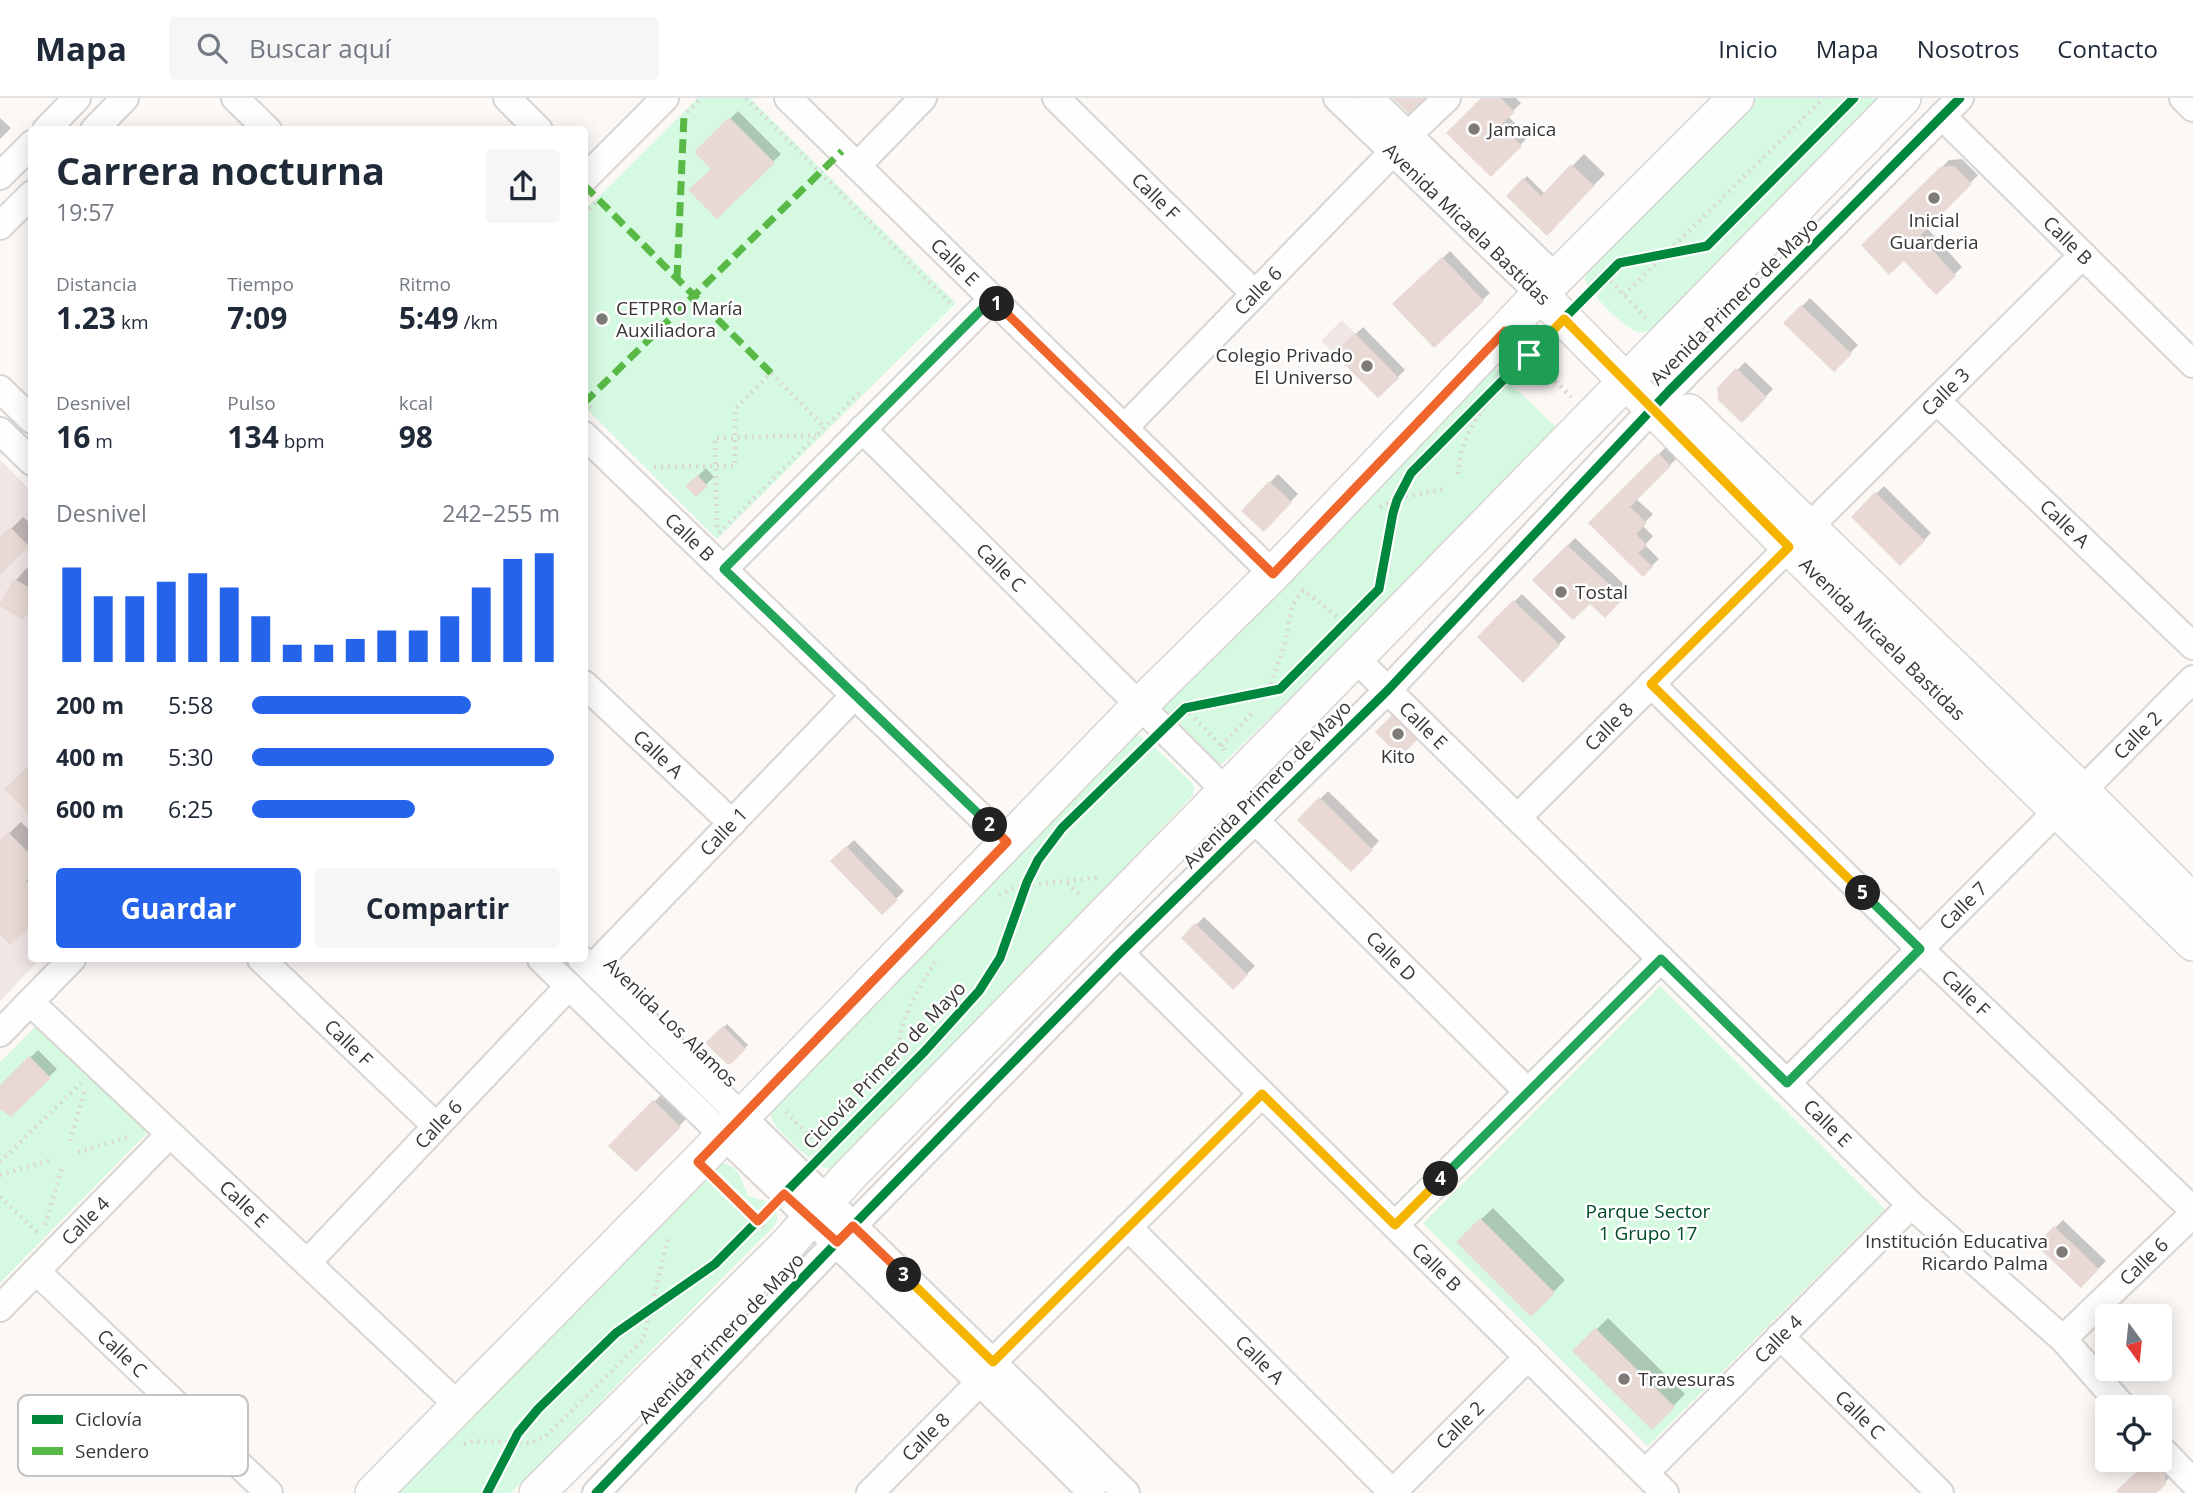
<!DOCTYPE html>
<html lang="es">
<head>
<meta charset="utf-8">
<style>
  body { margin:0; font-family:"Open Sans",sans-serif; background:#f6f6f7; color:#1f2937; height:100vh; display:flex; flex-direction:column; font-size:26px; white-space:nowrap }
  * { box-sizing:border-box; margin:0 }
  p { font-size:23px; color:#747a83 }
  .icon { flex:none; width:38px; height:38px; fill:none; stroke:currentColor; stroke-width:2; stroke-linecap:round; stroke-linejoin:round }
  .map { position:relative; flex:1; overflow:hidden }
  .side { position:absolute; left:28px; top:28px; width:560px; height:836px; display:flex; flex-direction:column; background:#fff; border-radius:7px; box-shadow:0 4px 18px #0003 }
  .side>* { flex:none }
  .needle { width:46px; rotate:165deg }
  .buttons { position:absolute; left:2095px; top:1206px; display:grid; gap:14px }
  .buttons a { display:grid; place-items:center; width:77px; height:77px; border-radius:7px; background:#fff; box-shadow:0 4px 18px #0003; font-size:35px }
  .pin { position:absolute; display:grid; place-items:center; width:60px; height:60px; color:#fff; margin:-30px; border-radius:14px; box-shadow:0 4px 10px #0006 }
  .km { position:absolute; width:35px; height:35px; margin:-18px; border-radius:50%; background:#222; color:#fff; font-size:19px; line-height:35px; text-align:center }
  .round { display:grid; place-items:center; flex:none; width:74px; height:74px; border-radius:7px; background:#f6f6f7 }
  .head { display:flex; align-items:center; justify-content:space-between; height:119px; padding:0 28px }
  h1 { font-size:38px; font-weight:700; line-height:52px }
  .figures { display:grid; grid-template-columns:repeat(3,1fr); gap:10px; height:119px; padding:7px 28px }
  .figures div { display:grid; align-content:center }
  .figures b { font-size:30px; font-weight:700 }
  .figures small { font-size:19px; font-weight:400 }
  .figures p { font-size:19px }
  .chart { height:196px; padding:14px 28px }
  .chart p { display:flex; justify-content:space-between }
  .chart svg { width:100%; height:126px; margin-top:7px; stroke:#2563eb; stroke-width:6 }
  .cta { display:flex; gap:14px; margin-top:auto; padding:14px 28px }
  .cta a { flex:1; height:80px; border-radius:7px; background:#2563eb; color:#fff; font-size:28px; font-weight:700; line-height:80px; text-align:center }
  .cta a+a { background:#f6f6f7; color:#1f2937 }
  ul { padding:0 28px; list-style:none; font-size:23px }
  li { display:grid; grid-template-columns:112px 84px 1fr; align-items:center; height:52px }
  li i { height:18px; border-radius:9px; background:#2563eb }
  header { display:flex; align-items:center; gap:42px; box-sizing:border-box; height:98px; padding:0 35px; background:#fff; border-bottom:2px solid #e0e1e3 }
  header strong { font-size:33px }
  nav { display:flex; gap:38px; margin-inline-start:auto; font-size:24px }
  .search { width:490px; height:63px; background:#f6f6f7; display:flex; align-items:center; gap:18px; box-sizing:border-box; padding:0 24px; border-radius:7px; color:#747a83; font-size:26px }
  .map>svg:first-child { display:block }
</style>
</head>
<body>
<header>
<strong>Mapa</strong>
<div class="search"><svg class="icon" aria-label="search" viewBox="0 0 24 24"><circle cx="10" cy="10" r="6"/><path d="M15 15l6 6"/></svg>Buscar aquí</div>
<nav><a>Inicio</a><a>Mapa</a><a>Nosotros</a><a>Contacto</a></nav>
</header>
<div class="map">
<svg width="2193" height="1395" viewBox="0 0 2193 1395">
  <rect width="100%" height="100%" fill="#fbf8f6"/>
  <g fill="#efe6e5">
    <polygon points="1342,222 1399,280 1378,300 1321,243"/>
    <polygon points="0,362 31,393 32,861 40,861 0,903"/>
  </g>
  <g fill="#d6fae1">
    <polygon points="698,0 750,0 956,205 717,441 585,309 585,112"/>
    <path d="M1754,0H1887L1653,231C1648,233 1643,235 1637,234C1626,231 1590,196 1586,184C1583,176 1587,171 1591,164Z"/>
    <polygon points="1490,266 1559,332 1234,655 1222,666 1211,665 1159,614 1161,598"/>
    <path d="M1133,634L1146,641L1192,685L1194,690L1193,697L849,1062C843,1066 836,1072 828,1071C816,1068 779,1035 773,1023C770,1018 770,1013 770,1007Z"/>
    <polygon points="1660,888 1885,1111 1648,1348 1423,1125"/>
    <polygon points="39,925 149,1033 0,1185 0,964"/>
    <path d="M720,1065C739,1067 741,1081 748,1098L766,1103L775,1109C783,1128 768,1133 757,1145L511,1395H384Z"/>
  </g>
  <g fill="#0003">
    <polygon points="1484,0 1516,0 1521,5 1508,18 1528,39 1491,77"/>
    <polygon points="738,13 781,56 717,118 713,70 697,54"/>
    <polygon points="0,20 11,30 0,41"/>
    <polygon points="1584,56 1605,76 1547,135 1508,98 1527,78 1545,96"/>
    <polygon points="1962,61 1978,77 1926,129 1962,169 1936,194 1904,161 1864,147 1949,62"/>
    <polygon points="1450,153 1490,195 1434,247 1395,206"/>
    <polygon points="1810,200 1858,247 1834,272 1786,225"/>
    <polygon points="1363,229 1405,272 1378,298 1336,255"/>
    <polygon points="1745,264 1773,291 1742,323 1719,291"/>
    <polygon points="1666,349 1677,360 1636,401 1653,416 1642,427 1653,438 1645,447 1659,461 1643,476 1591,425"/>
    <polygon points="706,370 714,379 696,396 688,388"/>
    <polygon points="1278,376 1298,396 1263,432 1243,413"/>
    <polygon points="1884,388 1931,435 1900,466 1853,419"/>
    <polygon points="23,419 32,427 32,443 0,474 0,442"/>
    <polygon points="1575,440 1630,492 1604,517 1590,504 1535,482"/>
    <polygon points="27,470 32,473 32,511 22,520 0,507 16,482"/>
    <polygon points="1522,496 1566,539 1523,582 1479,539"/>
    <polygon points="1328,693 1379,743 1351,772 1300,722"/>
    <polygon points="21,724 32,735 32,824 0,835 0,744"/>
    <polygon points="854,742 904,793 882,815 832,763"/>
    <polygon points="1204,819 1255,868 1233,890 1183,840"/>
    <polygon points="727,926 748,947 730,964 708,945"/>
    <polygon points="38,952 57,971 11,1017 2,1009 0,1012 0,989"/>
    <polygon points="662,996 687,1020 636,1072 610,1048"/>
    <polygon points="1493,1110 1565,1182 1531,1217 1458,1144"/>
    <polygon points="2063,1122 2106,1163 2081,1188 2038,1147"/>
    <polygon points="1608,1220 1685,1296 1652,1330 1575,1253"/>
    <polygon points="2151,1362 2160,1362 2173,1376 2154,1395 2121,1395 2119,1393"/>
  </g>
  <g fill="#e9d9d4">
    <polygon points="1393,0 1433,0 1413,20"/>
    <polygon points="1481,0 1501,0 1515,14 1501,27 1522,48 1491,79 1446,35"/>
    <polygon points="729,19 775,65 717,121 688,92 711,71 694,54"/>
    <polygon points="1571,66 1594,88 1547,138 1506,98 1523,80 1541,98"/>
    <polygon points="1954,68 1972,86 1920,138 1956,178 1936,197 1904,163 1889,177 1861,147 1940,69"/>
    <polygon points="1442,159 1484,203 1434,250 1392,206"/>
    <polygon points="1801,207 1852,256 1834,274 1783,225"/>
    <polygon points="1355,235 1399,280 1378,300 1334,255"/>
    <polygon points="1736,270 1767,299 1742,325 1718,302 1717,290"/>
    <polygon points="1658,355 1671,368 1630,409 1647,425 1636,436 1647,447 1638,455 1653,469 1643,479 1588,425"/>
    <polygon points="697,377 708,388 696,399 685,388"/>
    <polygon points="1269,383 1292,404 1264,434 1241,413"/>
    <polygon points="1875,394 1925,443 1900,468 1851,419"/>
    <polygon points="10,429 29,448 0,477 0,439"/>
    <polygon points="1567,447 1624,500 1605,520 1590,506 1573,522 1532,482"/>
    <polygon points="14,481 32,491 32,508 23,522 0,508 0,504"/>
    <polygon points="1513,502 1560,547 1523,585 1477,539"/>
    <polygon points="1395,614 1421,638 1400,659 1375,634"/>
    <polygon points="32,665 32,719 4,691"/>
    <polygon points="1319,699 1373,752 1351,774 1297,722"/>
    <polygon points="8,734 32,758 32,778 26,783 32,788 32,826 10,847 0,836 0,742"/>
    <polygon points="846,748 898,802 882,817 830,763"/>
    <polygon points="1195,825 1248,877 1233,892 1181,840"/>
    <polygon points="723,928 746,951 731,966 727,966 705,945"/>
    <polygon points="29,958 51,980 11,1019 2,1012 0,1014 0,987"/>
    <polygon points="653,1002 681,1029 636,1074 608,1048"/>
    <polygon points="1480,1120 1555,1195 1531,1219 1456,1144"/>
    <polygon points="2054,1128 2099,1171 2081,1190 2036,1147"/>
    <polygon points="1595,1230 1675,1309 1652,1332 1572,1253"/>
    <polygon points="2149,1362 2151,1362 2164,1374 2166,1386 2157,1395 2118,1395 2116,1393"/>
  </g>
  <g fill="none" stroke-linecap="round" stroke-linejoin="round">
    <defs>
      <g id="minor">
        <polyline points="235,0 268,32"/>
        <polyline points="507,0 539,32"/>
        <path id="s1" d="M788,0L1273,476"/>
        <path id="s2" d="M1056,0L1255,196"/>
        <polyline points="1337,0 1540,196"/>
        <polyline points="1370,0 1556,180"/>
        <polyline points="2183,0 2193,10"/>
        <path id="s3" d="M1942,18L2193,266"/>
        <polyline points="46,32 77,0"/>
        <polyline points="94,32 125,0"/>
        <polyline points="1408,37 1447,0"/>
        <polyline points="857,68 923,0"/>
        <polyline points="0,78 32,46"/>
        <polyline points="584,81 665,0"/>
        <polyline points="0,128 32,96"/>
        <polyline points="0,291 32,322"/>
        <path id="s4" d="M1937,303L2193,548"/>
        <path id="s5" d="M1124,330L1393,54"/>
        <path id="s6" d="M862,331L1528,994"/>
        <polyline points="0,333 32,364"/>
        <path id="s7" d="M584,337L1007,744"/>
        <path id="s8" d="M1809,429L2083,157"/>
        <polyline points="724,471 992,201"/>
        <path id="s9" d="M1355,560L1911,1107L2063,1241L2123,1309"/>
        <path id="s10" d="M584,586L732,725"/>
        <path id="s11" d="M1651,586L1920,851L2193,1112"/>
        <path id="s12" d="M1518,719L1789,449"/>
        <path id="s13" d="M1120,855L1665,1395"/>
        <path id="s14" d="M261,861L436,1028"/>
        <path d="M541,861C724,1040 911,1214 1092,1395"/>
        <polyline points="581,861 1126,1395"/>
        <path id="s15" d="M591,871L855,597"/>
        <path id="s16" d="M30,904L459,1308"/>
        <polyline points="0,935 72,861"/>
        <path id="s17" d="M1787,985L2058,712L2082,693L2193,581"/>
        <polyline points="1395,1127 1661,861"/>
        <path id="s18" d="M1128,1129L1393,1395"/>
        <path id="s19" d="M307,1165L569,888"/>
        <path id="s20" d="M36,1173L269,1395"/>
        <path id="s21" d="M0,1210L170,1036"/>
        <path id="s22" d="M1780,1238L1940,1395"/>
        <path id="s23" d="M2063,1241L2193,1116"/>
        <polyline points="993,1264 1262,996"/>
        <polyline points="2160,1350 2193,1384"/>
        <path id="s24" d="M1645,1375L1911,1107"/>
        <polyline points="596,1395 837,1144 1120,855 1388,592 1668,294 1960,0"/>
        <path id="s25" d="M870,1395L980,1284"/>
        <path id="s26" d="M1392,1395L1528,1259"/>
      </g>
      <g id="major">
        <path id="s27" d="M1540,196L1789,449L2193,845"/>
        <polyline points="1689,314 2082,693 2193,804"/>
        <polyline points="373,1395 698,1064 1139,608 1273,476 1540,196 1736,0"/>
        <polyline points="537,1395 785,1149 849,1078 1903,0"/>
      </g>
    </defs>
    <use href="#minor" stroke="#d7d4d1" stroke-width="30"/>
    <use href="#major" stroke="#d7d4d1" stroke-width="38"/>
    <g stroke="#d9d8d7" stroke-width="4.5" stroke-dasharray="2 5" stroke-linecap="butt">
      <polyline points="746,0 950,205"/>
      <polyline points="687,14 701,0"/>
      <polyline points="584,116 596,104"/>
      <polyline points="1601,173 1648,222"/>
      <polyline points="1624,197 1824,0"/>
      <polyline points="1526,253 1571,299"/>
      <polyline points="584,304 594,313"/>
      <polyline points="654,369 735,368 735,311 771,275 824,329"/>
      <path d="M1458,376C1459,367 1460,358 1463,349C1474,312 1506,286 1533,260"/>
      <polyline points="1380,409 1404,399 1446,391"/>
      <polyline points="717,429 715,340 816,337"/>
      <polyline points="719,435 859,295"/>
      <polyline points="1302,491 1348,527"/>
      <polyline points="1271,586 1285,545 1292,508 1304,490"/>
      <polyline points="1180,605 1225,652"/>
      <polyline points="1221,648 1254,613"/>
      <polyline points="1067,785 1081,798"/>
      <polyline points="999,797 1019,788 1095,780 1098,777"/>
      <polyline points="786,1014 824,1053"/>
      <polyline points="70,1043 85,990"/>
      <polyline points="78,1054 131,1038"/>
      <path d="M819,1059L890,984C897,966 897,948 902,929C909,906 922,884 935,864"/>
      <polyline points="0,1064 81,985"/>
      <polyline points="0,1077 51,1062"/>
      <polyline points="718,1083 764,1129"/>
      <polyline points="0,1099 39,1136"/>
      <polyline points="756,1121 765,1112"/>
      <polyline points="45,1127 62,1070"/>
      <polyline points="464,1346 474,1343 530,1345 546,1338 643,1242 669,1137"/>
    </g>
    <use href="#minor" stroke="#fefefe" stroke-width="26"/>
    <use href="#major" stroke="#fefefe" stroke-width="35"/>
    <g stroke="#58b947" stroke-width="7" stroke-dasharray="14 7" stroke-linecap="butt">
      <polyline points="584,87 771,275"/>
      <polyline points="677,181 684,17"/>
      <polyline points="584,305 842,53"/>
    </g>
    <defs>
      <g id="cycleway">
        <polyline points="487,1395 518,1335 538,1311 616,1235 715,1166 924,954 979,893 1000,860 1027,784 1038,762 1062,730 1185,610 1280,591 1379,491 1393,415 1397,402 1411,375 1619,165 1707,148 1854,0"/>
        <polyline points="596,1395 837,1144 1120,855 1388,592 1668,294 1960,0"/>
      </g>
    </defs>
    <use href="#cycleway" stroke="#fff" stroke-width="13"/>
    <use href="#cycleway" stroke="#00873e" stroke-width="9"/>
  </g>
  <g fill="none" stroke-linecap="round" stroke-linejoin="round">
    <defs>
      <polyline id="split-1" points="997,206 1273,476 1505,233 1529,257"/>
      <polyline id="split-2" points="990,727 724,471 992,201 997,206"/>
      <polyline id="split-3" points="904,1177 853,1128 837,1144 784,1096 758,1123 698,1064 1007,744 990,727"/>
      <polyline id="split-4" points="904,1177 993,1264 1262,996 1395,1127 1441,1081"/>
      <polyline id="split-5" points="1441,1081 1661,861 1787,985 1920,851 1863,795"/>
      <polyline id="split-6" points="1529,257 1564,221 1789,449 1651,586 1863,795"/>
    </defs>
    <use href="#split-1" stroke="#fff" stroke-width="14"/>
    <use href="#split-2" stroke="#fff" stroke-width="14"/>
    <use href="#split-3" stroke="#fff" stroke-width="14"/>
    <use href="#split-4" stroke="#fff" stroke-width="14"/>
    <use href="#split-5" stroke="#fff" stroke-width="14"/>
    <use href="#split-6" stroke="#fff" stroke-width="14"/>
    <use href="#split-1" stroke="#f0652b" stroke-width="9"/>
    <use href="#split-2" stroke="#22a559" stroke-width="9"/>
    <use href="#split-3" stroke="#f0652b" stroke-width="9"/>
    <use href="#split-4" stroke="#f5b400" stroke-width="9"/>
    <use href="#split-5" stroke="#22a559" stroke-width="9"/>
    <use href="#split-6" stroke="#f5b400" stroke-width="9"/>
  </g>
  <g fill="#7e7a77" stroke="#fff" stroke-width="2.5">
    <circle cx="1474" cy="31" r="7"/>
    <circle cx="1934" cy="100" r="7"/>
    <circle cx="602" cy="221" r="7"/>
    <circle cx="1367" cy="268" r="7"/>
    <circle cx="1561" cy="494" r="7"/>
    <circle cx="1398" cy="636" r="7"/>
    <circle cx="2062" cy="1154" r="7"/>
    <circle cx="1624" cy="1281" r="7"/>
  </g>
  <g text-anchor="middle" dominant-baseline="central" stroke-width="5" stroke-linejoin="round" paint-order="stroke">
    <g font-size="19" fill="#3a3633" stroke="#fff" text-anchor="start">
      <text x="1488" y="31">Jamaica</text>
      <text x="1934" y="122" text-anchor="middle">Inicial<tspan x="1934" dy="22">Guarderia</tspan></text>
      <text x="616" y="210">CETPRO María<tspan x="616" dy="22">Auxiliadora</tspan></text>
      <text x="1353" y="257" text-anchor="end">Colegio Privado<tspan x="1353" dy="22">El Universo</tspan></text>
      <text x="1575" y="494">Tostal</text>
      <text x="1398" y="658" text-anchor="middle">Kito</text>
      <text x="2048" y="1143" text-anchor="end">Institución Educativa<tspan x="2048" dy="22">Ricardo Palma</tspan></text>
      <text x="1638" y="1281">Travesuras</text>
    </g>
    <g font-size="19" fill="#3a3633" stroke="#fff">
      <text stroke="none"><textPath href="#s2" startOffset="140">Calle F</textPath></text>
      <text transform="translate(1467 126) rotate(44)">Avenida Micaela Bastidas</text>
      <text stroke="none"><textPath href="#s3" startOffset="177">Calle B</textPath></text>
      <text stroke="none"><textPath href="#s1" startOffset="234">Calle E</textPath></text>
      <text stroke="none"><textPath href="#s5" startOffset="192">Calle 6</textPath></text>
      <text transform="translate(1734 203) rotate(-45)">Avenida Primero de Mayo</text>
      <text stroke="none"><textPath href="#s8" startOffset="192">Calle 3</textPath></text>
      <text stroke="none"><textPath href="#s4" startOffset="177">Calle A</textPath></text>
      <text stroke="none"><textPath href="#s7" startOffset="147">Calle B</textPath></text>
      <text stroke="none"><textPath href="#s6" startOffset="196">Calle C</textPath></text>
      <text stroke="none"><textPath href="#s27" startOffset="486">Avenida Micaela Bastidas</textPath></text>
      <text stroke="none"><textPath href="#s9" startOffset="96">Calle E</textPath></text>
      <text stroke="none"><textPath href="#s12" startOffset="128">Calle 8</textPath></text>
      <text stroke="none"><textPath href="#s17" startOffset="494">Calle 2</textPath></text>
      <text stroke="none"><textPath href="#s10" startOffset="102">Calle A</textPath></text>
      <text transform="translate(1267 686) rotate(-45)">Avenida Primero de Mayo</text>
      <text stroke="none"><textPath href="#s15" startOffset="191">Calle 1</textPath></text>
      <text stroke="none"><textPath href="#s17" startOffset="250">Calle 7</textPath></text>
      <text stroke="none"><textPath href="#s6" startOffset="747">Calle D</textPath></text>
      <text stroke="none"><textPath href="#s11" startOffset="441">Calle F</textPath></text>
      <text transform="translate(671 924) rotate(44)">Avenida Los Alamos</text>
      <text stroke="none"><textPath href="#s14" startOffset="121">Calle F</textPath></text>
      <text transform="translate(884 967) rotate(-46)">Ciclovía Primero de Mayo</text>
      <text stroke="none"><textPath href="#s9" startOffset="663">Calle E</textPath></text>
      <text stroke="none"><textPath href="#s19" startOffset="191">Calle 6</textPath></text>
      <text stroke="none"><textPath href="#s16" startOffset="294">Calle E</textPath></text>
      <text stroke="none"><textPath href="#s21" startOffset="122">Calle 4</textPath></text>
      <text stroke="none"><textPath href="#s23" startOffset="112">Calle 6</textPath></text>
      <text stroke="none"><textPath href="#s13" startOffset="446">Calle B</textPath></text>
      <text transform="translate(721 1240) rotate(-46)">Avenida Primero de Mayo</text>
      <text stroke="none"><textPath href="#s24" startOffset="189">Calle 4</textPath></text>
      <text stroke="none"><textPath href="#s20" startOffset="119">Calle C</textPath></text>
      <text stroke="none"><textPath href="#s18" startOffset="187">Calle A</textPath></text>
      <text stroke="none"><textPath href="#s22" startOffset="112">Calle C</textPath></text>
      <text stroke="none"><textPath href="#s26" startOffset="96">Calle 2</textPath></text>
      <text stroke="none"><textPath href="#s25" startOffset="79">Calle 8</textPath></text>
    </g>
    <g font-size="19" fill="#004b29" stroke="#fff">
      <text x="1648" y="1113">Parque Sector<tspan x="1648" dy="22">1 Grupo 17</tspan></text>
    </g>
  </g>
  <rect x="18" y="1297" width="230" height="81" rx="10" fill="#fff" stroke="#c4c3c2" stroke-width="2"/>
  <rect x="32" y="1317" width="31" height="9" fill="#00873e"/>
  <rect x="32" y="1349" width="31" height="8" fill="#58b947"/>
  <g font-size="19" fill="#3a3633">
    <text x="75" y="1328">Ciclovía</text>
    <text x="75" y="1360">Sendero</text>
  </g>
</svg>
<div class="buttons">
<a><svg class="needle" viewBox="-14 -14 28 28"><path d="M0-13l5 13h-10z" fill="#e53935"/><path d="M0 13l5-13h-10z" fill="#747a83"/></svg></a>
<a><svg class="icon" aria-label="locate" viewBox="0 0 24 24"><circle cx="12" cy="12" r="6"/><path d="M12 2v4M12 18v4M2 12h4M18 12h4"/></svg></a>
</div>
<div class="pin" style="left:1529px;top:257px;background:#1e9e55"><svg class="icon" aria-label="arrive" viewBox="0 0 24 24"><path d="M6 21V4h12l-3 4 3 4H6"/></svg></div>
<b class="km" style="left:997px;top:206px">1</b>
<b class="km" style="left:990px;top:727px">2</b>
<b class="km" style="left:904px;top:1177px">3</b>
<b class="km" style="left:1441px;top:1081px">4</b>
<b class="km" style="left:1863px;top:795px">5</b>
<section class="side">
<div class="head"><div><h1>Carrera nocturna</h1><p>19:57</p></div><a class="round"><svg class="icon" aria-label="share" viewBox="0 0 24 24"><path d="M12 15V3M7 8l5-5 5 5M5 13v7h14v-7"/></svg></a></div>
<div class="figures">
<div><p>Distancia</p><b>1.23<small> km</small></b></div>
<div><p>Tiempo</p><b>7:09</b></div>
<div><p>Ritmo</p><b>5:49<small> /km</small></b></div>
</div>
<div class="figures">
<div><p>Desnivel</p><b>16<small> m</small></b></div>
<div><p>Pulso</p><b>134<small> bpm</small></b></div>
<div><p>kcal</p><b>98</b></div>
</div>
<div class="chart"><p><span>Desnivel</span>242–255 m</p>
<svg viewBox="0 0 160 44" preserveAspectRatio="none"><path d="M5 44V11M15 44V21M25 44V21M35 44V16M45 44V13M55 44V18M65 44V28M75 44V38M85 44V38M95 44V36M105 44V33M115 44V33M125 44V28M135 44V18M145 44V8M155 44V6"/></svg>
</div>
<ul>
<li><b>200 m</b>5:58<i style="width:71%"></i></li>
<li><b>400 m</b>5:30<i style="width:98%"></i></li>
<li><b>600 m</b>6:25<i style="width:53%"></i></li>
</ul>
<div class="cta"><a>Guardar</a><a>Compartir</a></div>
</section>
</div>
</body>
</html>
